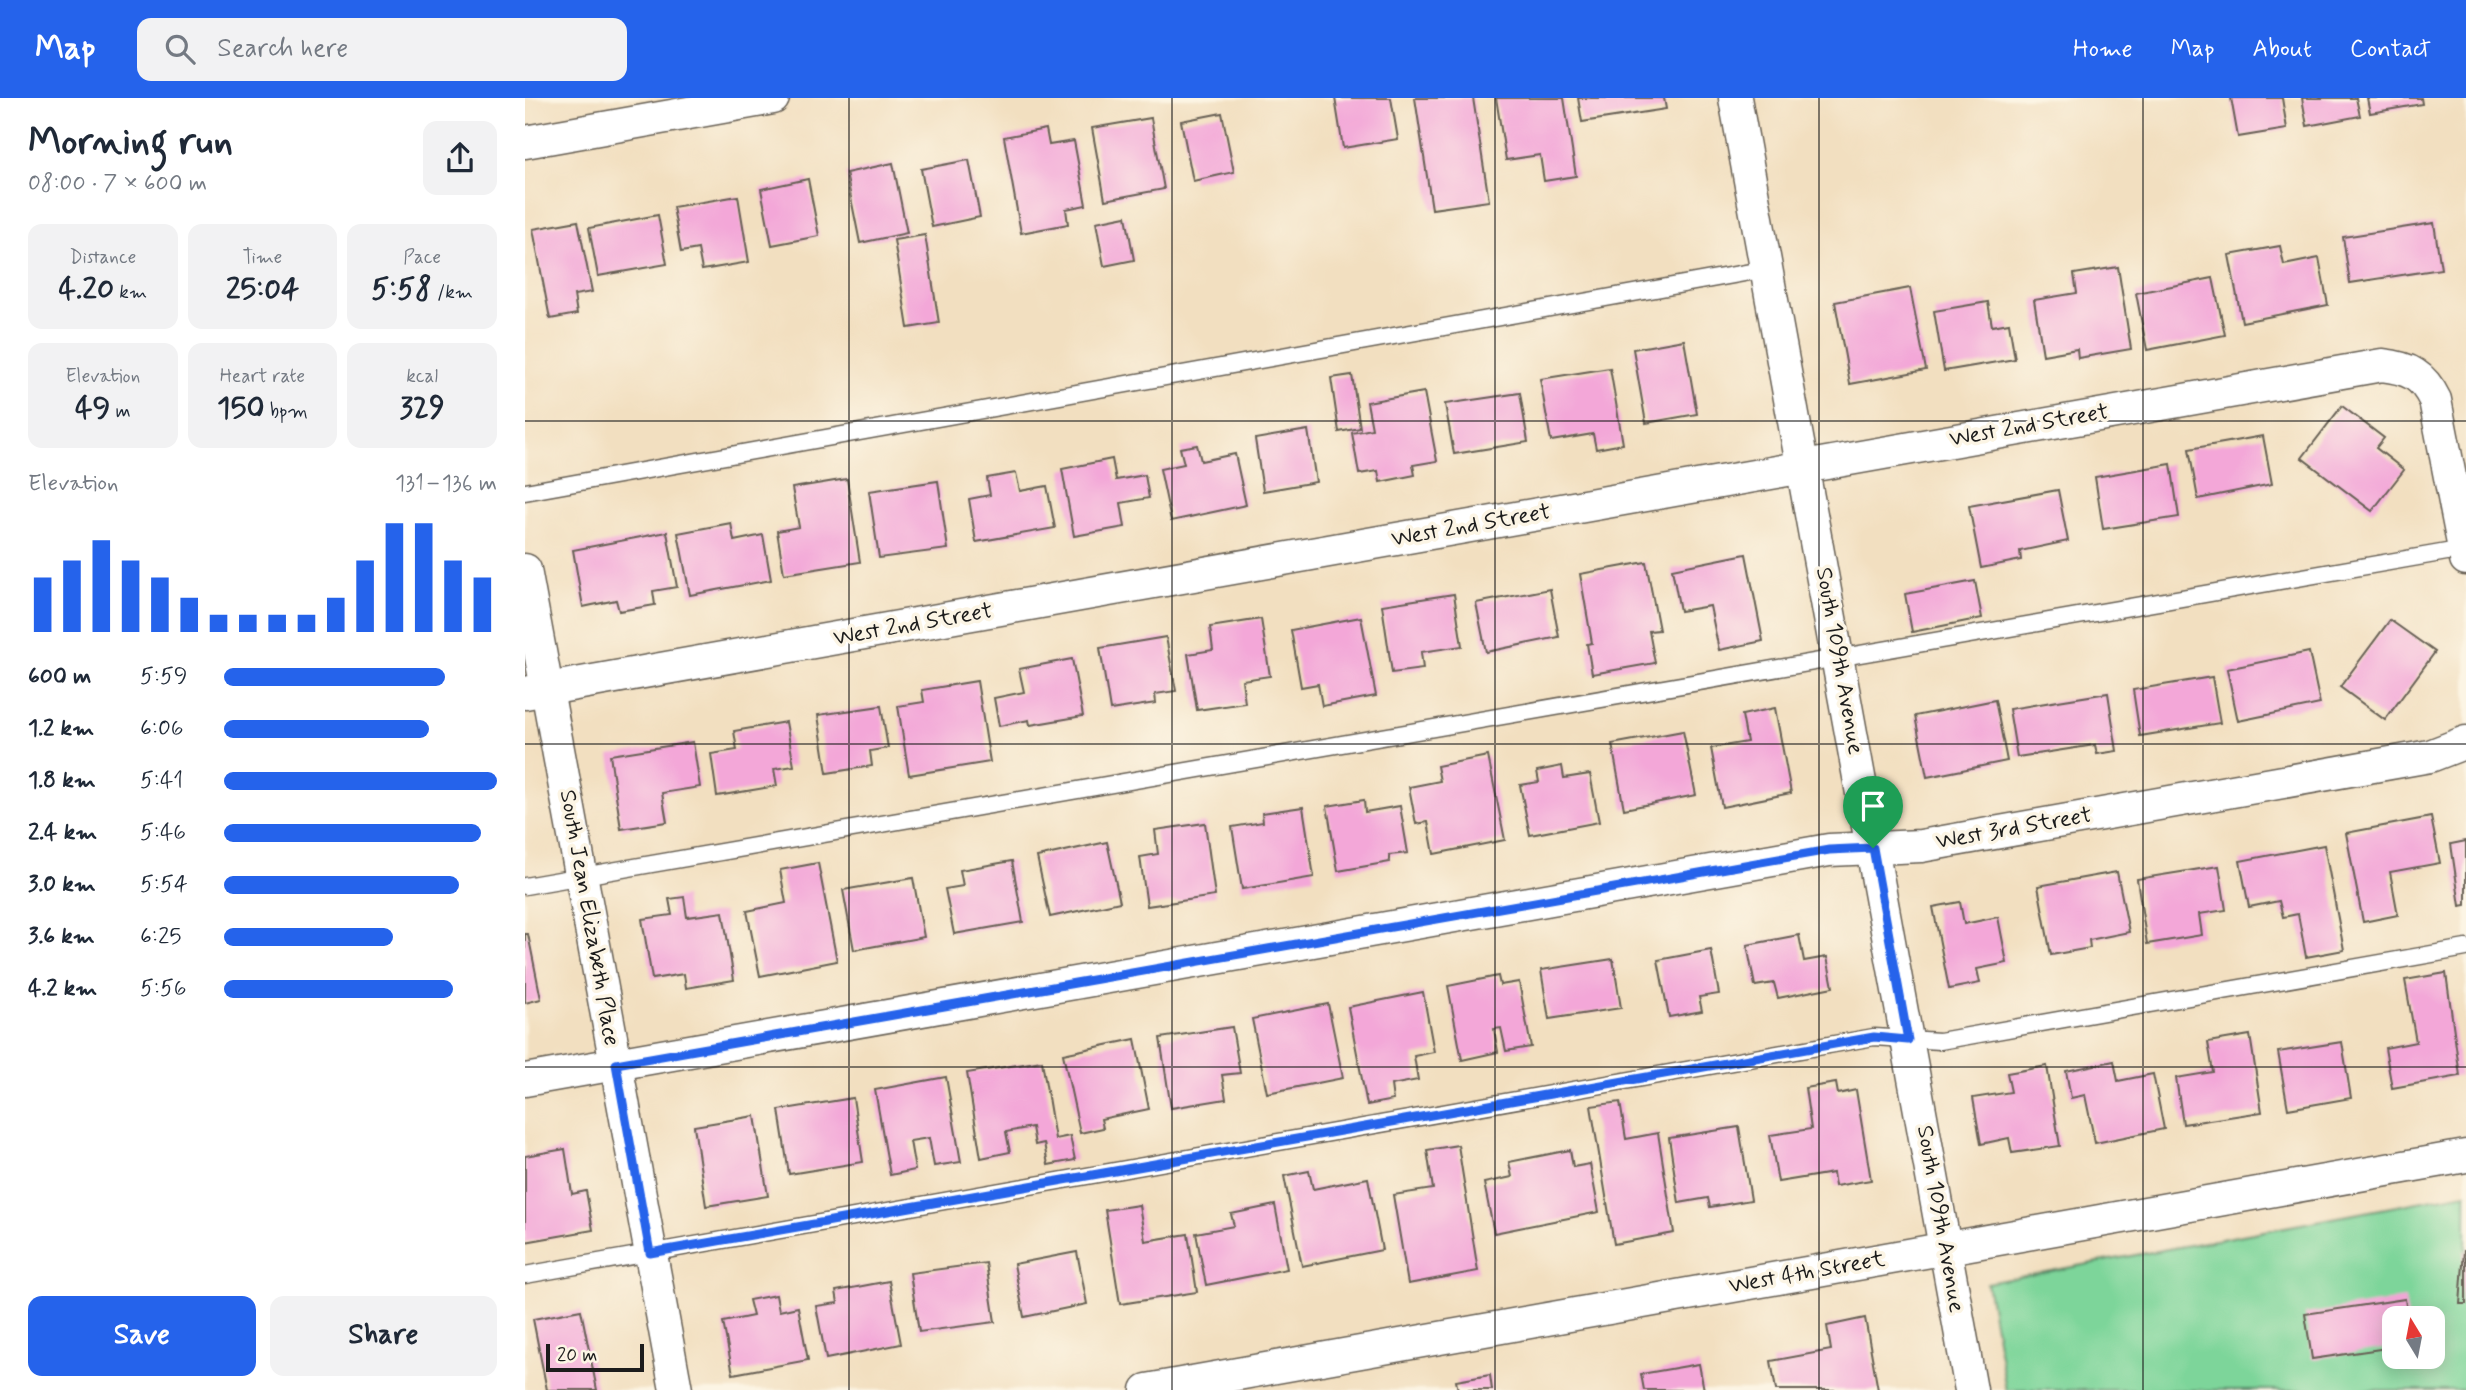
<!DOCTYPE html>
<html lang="en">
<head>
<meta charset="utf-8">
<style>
  body { margin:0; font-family:Mynerve,sans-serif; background:#f2f2f3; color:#1f2937; height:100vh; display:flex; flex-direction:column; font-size:26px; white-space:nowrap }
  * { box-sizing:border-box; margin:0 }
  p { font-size:23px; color:#747a83 }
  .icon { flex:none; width:38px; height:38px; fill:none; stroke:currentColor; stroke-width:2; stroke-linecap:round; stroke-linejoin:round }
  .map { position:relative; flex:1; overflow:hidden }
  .sheet { display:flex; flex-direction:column; background:#fff; width:525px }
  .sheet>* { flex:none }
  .needle { width:46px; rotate:350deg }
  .tools { position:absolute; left:1857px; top:1208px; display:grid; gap:14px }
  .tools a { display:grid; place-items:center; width:63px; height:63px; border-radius:14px; background:#fff; box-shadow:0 4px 18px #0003; font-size:35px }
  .scale { position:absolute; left:21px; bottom:18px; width:98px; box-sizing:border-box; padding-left:7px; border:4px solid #1c1c1c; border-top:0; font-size:19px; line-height:24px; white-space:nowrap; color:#1c1c1c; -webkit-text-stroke:5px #fcf5e5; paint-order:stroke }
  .pin { position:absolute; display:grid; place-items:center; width:60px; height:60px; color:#fff; margin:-72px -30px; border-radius:50% 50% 50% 0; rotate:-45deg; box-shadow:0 0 7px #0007 }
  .pin .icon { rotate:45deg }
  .round { display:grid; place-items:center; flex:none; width:74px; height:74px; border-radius:14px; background:#f2f2f3 }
  .summary { display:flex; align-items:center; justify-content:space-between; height:119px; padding:0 28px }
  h1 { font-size:38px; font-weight:700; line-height:52px }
  .stats { display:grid; grid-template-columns:repeat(3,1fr); gap:10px; height:119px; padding:7px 28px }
  .stats div { display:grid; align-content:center; border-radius:14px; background:#f2f2f3; text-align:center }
  .stats b { font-size:30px; font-weight:700 }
  .stats small { font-size:19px; font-weight:400 }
  .stats p { font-size:19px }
  .chart { height:196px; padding:14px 28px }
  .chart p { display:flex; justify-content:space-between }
  .chart svg { width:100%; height:126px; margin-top:7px; stroke:#2563eb; stroke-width:6 }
  .button { display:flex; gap:14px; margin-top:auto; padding:14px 28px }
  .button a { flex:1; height:80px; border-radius:14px; background:#2563eb; color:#fff; font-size:28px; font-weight:700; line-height:80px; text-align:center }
  .button a+a { background:#f2f2f3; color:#1f2937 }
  ul { padding:0 28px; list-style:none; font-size:23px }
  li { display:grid; grid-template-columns:112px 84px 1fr; align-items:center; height:52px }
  li i { height:18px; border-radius:9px; background:#2563eb }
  header { display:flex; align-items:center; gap:42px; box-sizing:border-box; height:98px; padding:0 35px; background:#2563eb; color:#fff }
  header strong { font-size:33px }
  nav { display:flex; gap:38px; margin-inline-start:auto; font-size:24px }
  .search { width:490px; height:63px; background:#f2f2f3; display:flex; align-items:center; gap:18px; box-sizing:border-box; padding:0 24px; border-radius:14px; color:#747a83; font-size:26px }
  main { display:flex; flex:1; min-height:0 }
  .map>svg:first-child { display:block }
</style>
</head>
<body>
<header>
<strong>Map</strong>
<div class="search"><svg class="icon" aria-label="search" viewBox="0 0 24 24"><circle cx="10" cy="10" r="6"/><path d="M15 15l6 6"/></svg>Search here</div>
<nav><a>Home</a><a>Map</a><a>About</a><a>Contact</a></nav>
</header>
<main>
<section class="sheet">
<div class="summary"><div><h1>Morning run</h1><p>08:00 · 7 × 600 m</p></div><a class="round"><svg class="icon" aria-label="share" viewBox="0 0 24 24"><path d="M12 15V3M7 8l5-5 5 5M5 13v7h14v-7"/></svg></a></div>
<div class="stats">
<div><p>Distance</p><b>4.20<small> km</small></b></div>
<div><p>Time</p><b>25:04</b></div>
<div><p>Pace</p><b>5:58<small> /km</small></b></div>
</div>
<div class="stats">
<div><p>Elevation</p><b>49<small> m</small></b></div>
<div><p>Heart rate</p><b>150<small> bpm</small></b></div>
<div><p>kcal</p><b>329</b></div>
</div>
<div class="chart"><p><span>Elevation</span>131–136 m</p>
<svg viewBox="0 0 160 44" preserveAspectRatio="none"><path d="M5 44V25M15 44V19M25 44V12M35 44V19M45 44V25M55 44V32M65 44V38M75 44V38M85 44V38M95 44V38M105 44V32M115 44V19M125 44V6M135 44V6M145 44V19M155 44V25"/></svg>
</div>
<ul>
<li><b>600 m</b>5:59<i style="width:81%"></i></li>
<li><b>1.2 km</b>6:06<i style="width:75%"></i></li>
<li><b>1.8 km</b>5:41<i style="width:100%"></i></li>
<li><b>2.4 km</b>5:46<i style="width:94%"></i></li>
<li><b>3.0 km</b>5:54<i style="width:86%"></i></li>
<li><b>3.6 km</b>6:25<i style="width:62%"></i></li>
<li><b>4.2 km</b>5:56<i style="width:84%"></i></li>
</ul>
<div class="button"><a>Save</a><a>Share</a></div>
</section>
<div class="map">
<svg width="1941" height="1292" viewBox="0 0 1941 1292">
  <rect width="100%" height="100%" fill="#fcf5e5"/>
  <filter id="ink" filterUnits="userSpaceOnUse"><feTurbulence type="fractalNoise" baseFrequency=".0143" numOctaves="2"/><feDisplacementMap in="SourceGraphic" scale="14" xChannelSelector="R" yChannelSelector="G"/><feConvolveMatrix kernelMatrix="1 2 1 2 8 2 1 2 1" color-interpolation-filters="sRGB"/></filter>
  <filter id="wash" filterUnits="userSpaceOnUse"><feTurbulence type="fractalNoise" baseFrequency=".00686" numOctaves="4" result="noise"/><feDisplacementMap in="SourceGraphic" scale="28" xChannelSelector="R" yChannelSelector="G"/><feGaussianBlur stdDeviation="1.57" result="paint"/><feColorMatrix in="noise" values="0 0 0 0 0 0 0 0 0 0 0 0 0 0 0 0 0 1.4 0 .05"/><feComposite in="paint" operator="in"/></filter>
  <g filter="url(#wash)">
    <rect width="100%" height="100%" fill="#f2dfc0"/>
    <path fill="#7dd59a" stroke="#4c785b" stroke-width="2" fill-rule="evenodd" d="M1941,1095V1292H1481L1462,1185ZM1869,1220H1908V1258H1869Z"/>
    <g id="blocks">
      <g fill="#f3a7d8">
        <polygon points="810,0 866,0 873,41 818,50"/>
        <polygon points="890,0 948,0 964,103 907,111"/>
        <polygon points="971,0 1039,0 1051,78 1019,83 1015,57 981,62"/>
        <polygon points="1053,0 1139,0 1141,11 1057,24"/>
        <polygon points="1706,0 1757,0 1762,31 1713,39"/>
        <polygon points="1777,0 1831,0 1835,18 1782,28"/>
        <polygon points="1842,0 1896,0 1897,6 1845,15"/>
        <polygon points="697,15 709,74 668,83 656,23"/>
        <polygon points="626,20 639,91 580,102 567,30"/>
        <polygon points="521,31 524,47 549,43 561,107 541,111 543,126 496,135 479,39"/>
        <polygon points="444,62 455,119 407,129 396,71"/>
        <polygon points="368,65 382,135 335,145 321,75"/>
        <polygon points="283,81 294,138 247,147 236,91"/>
        <polygon points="213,98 224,164 177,172 173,151 156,154 148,109"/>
        <polygon points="133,117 142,166 73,178 64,130"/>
        <polygon points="601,118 609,162 579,168 571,124"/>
        <polygon points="53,123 67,194 49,197 52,216 25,221 8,131"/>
        <polygon points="1909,125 1916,171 1825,185 1818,139"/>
        <polygon points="400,137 414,225 383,230 369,142"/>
        <polygon points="1755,148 1759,167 1794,160 1803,207 1717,224 1704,157"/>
        <polygon points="1593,169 1606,251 1553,260 1552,251 1518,257 1509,202 1552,195 1549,176"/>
        <polygon points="1688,180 1700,237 1622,252 1611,195"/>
        <polygon points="1385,190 1401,272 1325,286 1310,204"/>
        <polygon points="1463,204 1467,228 1484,225 1490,261 1419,273 1409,213"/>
        <polygon points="1159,242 1172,316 1121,325 1108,251"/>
        <polygon points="1085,270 1098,346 1071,351 1068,336 1026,343 1015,281"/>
        <polygon points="827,277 835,330 814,334 806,280"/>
        <polygon points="899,294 912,363 888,367 890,377 855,384 853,373 834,376 827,335 847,331 842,304"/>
        <polygon points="995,295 1003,344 929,356 920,306"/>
        <polygon points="1817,308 1859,340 1851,350 1879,372 1847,413 1777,360"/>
        <polygon points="783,332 791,384 738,393 730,341"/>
        <polygon points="1738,338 1747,386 1673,401 1664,351"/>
        <polygon points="672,347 676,363 710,356 721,407 646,423 635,371 659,366 655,350"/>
        <polygon points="587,361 591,382 620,377 624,400 596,405 600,429 549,438 537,371"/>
        <polygon points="1646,366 1654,419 1578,431 1570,379"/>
        <polygon points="491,375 495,393 522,388 530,430 451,444 444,401 465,397 462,380"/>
        <polygon points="322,381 335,464 259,476 252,433 274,429 267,390"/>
        <polygon points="413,383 423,451 354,460 344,393"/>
        <polygon points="1533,392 1543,443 1495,453 1496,462 1456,470 1444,408"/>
        <polygon points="206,425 209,443 238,437 246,482 165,497 153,435"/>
        <polygon points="142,434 152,489 128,493 130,507 94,513 91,502 58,509 48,452"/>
        <polygon points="1221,456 1238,543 1194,552 1185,508 1155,513 1147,471"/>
        <polygon points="1121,464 1134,532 1124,533 1130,565 1067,576 1062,546 1067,545 1055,476"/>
        <polygon points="1450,483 1457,520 1387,534 1380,496"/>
        <polygon points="1025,491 1034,539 961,554 951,505"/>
        <polygon points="929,496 937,548 896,554 898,571 867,575 857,507"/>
        <polygon points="836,519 851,598 797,608 793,586 776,589 766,532"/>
        <polygon points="736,521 745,578 717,582 720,605 672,612 663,556 688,552 685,529"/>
        <polygon points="1865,522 1910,554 1860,622 1815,589"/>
        <polygon points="641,539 651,593 630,596 631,605 585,612 575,550"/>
        <polygon points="1784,554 1795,606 1713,623 1702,571"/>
        <polygon points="547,561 558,618 505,627 504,622 474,628 469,600 499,594 494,571"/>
        <polygon points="1687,579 1695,625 1615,638 1608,592"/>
        <polygon points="452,583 465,664 384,677 373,608 399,604 397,592"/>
        <polygon points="1583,595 1592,653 1572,656 1570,647 1492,659 1484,611"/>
        <polygon points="1470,602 1482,663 1402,679 1390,618"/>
        <polygon points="356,608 363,650 345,653 347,668 302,675 293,617"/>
        <polygon points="1250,610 1266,695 1197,709 1186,650 1222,644 1217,617"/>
        <polygon points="261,624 269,668 249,671 252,688 192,698 186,656 212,652 209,633"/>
        <polygon points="1158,633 1171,697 1099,711 1087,646"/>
        <polygon points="168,644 175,689 137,695 142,724 96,731 85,657"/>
        <polygon points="963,658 980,742 909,756 903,724 891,726 884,689 915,683 912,668"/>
        <polygon points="1037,668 1039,680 1065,676 1074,724 1005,737 995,687 1014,684 1012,673"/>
        <polygon points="839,702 840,714 875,708 883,755 864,757 865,764 813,773 802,708"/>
        <polygon points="778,709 789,779 717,791 707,729 738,724 737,715"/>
        <polygon points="1906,719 1915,765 1865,774 1873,817 1838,824 1821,735"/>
        <polygon points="680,725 690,798 622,808 615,759 633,756 630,732"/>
        <polygon points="1941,743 1941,807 1935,808 1926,746"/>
        <polygon points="582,744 595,804 525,819 512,759"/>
        <polygon points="1799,747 1819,852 1781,859 1773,816 1758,819 1754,803 1724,809 1715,763"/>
        <polygon points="487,763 498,824 429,836 420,791 438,788 435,772"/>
        <polygon points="293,765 312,863 235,878 222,813 261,805 255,772"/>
        <polygon points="1694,768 1701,812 1674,816 1677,837 1622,846 1612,781"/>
        <polygon points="1592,774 1604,834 1564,842 1565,850 1526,857 1513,788"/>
        <polygon points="388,780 399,839 329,852 318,792"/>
        <polygon points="159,799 162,819 198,814 209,882 161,890 159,876 127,881 117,821 147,817 144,801"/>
        <polygon points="1435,804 1439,826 1473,819 1482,865 1452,871 1455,885 1424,891 1408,809"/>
        <polygon points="0,836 3,836 16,901 0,905"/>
        <polygon points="1274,837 1279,863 1302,859 1308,889 1253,900 1249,885 1230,888 1222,847"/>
        <polygon points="1186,852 1194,896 1174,899 1177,913 1144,919 1133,862"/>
        <polygon points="1088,861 1096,910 1024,921 1016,872"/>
        <polygon points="1921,875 1935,978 1867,990 1860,950 1891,944 1880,882"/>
        <polygon points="973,878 975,887 994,884 1006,949 981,953 976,930 969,931 973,954 937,962 923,888"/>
        <polygon points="898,894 909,954 889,958 893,982 866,987 868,1002 842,1007 823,909"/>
        <polygon points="803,906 818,980 742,995 727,921"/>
        <polygon points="707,929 715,975 697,977 701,1001 646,1010 635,940"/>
        <polygon points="1725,937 1737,1014 1658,1026 1651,980 1688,974 1683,944"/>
        <polygon points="610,941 624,1011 576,1021 578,1030 555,1035 538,956"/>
        <polygon points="1817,944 1826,1000 1763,1011 1753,954"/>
        <polygon points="517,963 530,1041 545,1038 550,1062 523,1067 519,1045 510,1047 507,1029 481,1034 485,1054 456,1060 442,975"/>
        <polygon points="1589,963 1593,983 1628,976 1639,1031 1570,1045 1560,997 1546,1000 1541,973"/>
        <polygon points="1522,968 1535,1048 1487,1055 1484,1040 1456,1046 1448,1000 1486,994 1482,975"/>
        <polygon points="421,979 436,1064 409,1068 404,1040 385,1043 390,1072 365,1077 350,992"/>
        <polygon points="1311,985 1313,996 1331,992 1346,1082 1310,1088 1308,1075 1253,1084 1245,1037 1286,1031 1280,990"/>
        <polygon points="328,1000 338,1064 264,1076 254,1012"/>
        <polygon points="1095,1004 1101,1041 1133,1035 1149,1135 1089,1146 1066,1008"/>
        <polygon points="230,1018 243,1098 181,1108 169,1028"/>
        <polygon points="1214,1029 1226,1102 1185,1109 1183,1100 1154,1105 1144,1040"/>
        <polygon points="933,1047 953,1173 883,1186 868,1097 908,1091 902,1052"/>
        <polygon points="40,1051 47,1096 61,1093 68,1132 0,1144 0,1058"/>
        <polygon points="1045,1052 1048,1069 1065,1066 1074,1114 969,1135 959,1085 987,1079 984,1064"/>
        <polygon points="784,1073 788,1091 843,1080 857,1152 777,1168 759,1078"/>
        <polygon points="614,1107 620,1143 663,1136 672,1194 595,1206 580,1112"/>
        <polygon points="750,1107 762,1171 681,1187 671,1135 709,1128 706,1116"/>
        <polygon points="1939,1153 1941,1153 1941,1206 1935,1206"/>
        <polygon points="552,1154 562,1206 499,1219 489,1166"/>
        <polygon points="461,1165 470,1224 394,1234 385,1175"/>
        <polygon points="364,1183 376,1246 301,1261 291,1208 313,1205 311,1193"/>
        <polygon points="251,1197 254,1213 273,1209 283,1262 208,1276 198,1224 228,1218 224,1202"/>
        <polygon points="1880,1201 1883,1220 1869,1220 1869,1249 1787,1261 1780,1216"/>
        <polygon points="56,1212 72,1292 22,1292 8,1221"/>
        <polygon points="1340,1220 1353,1292 1251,1292 1246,1263 1306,1252 1302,1228"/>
        <polygon points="1174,1266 1179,1292 1119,1292 1116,1276"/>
        <polygon points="965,1277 967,1292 933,1292 931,1283"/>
      </g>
    </g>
  </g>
  <g filter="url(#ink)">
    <use href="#blocks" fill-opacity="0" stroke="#676055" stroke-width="2"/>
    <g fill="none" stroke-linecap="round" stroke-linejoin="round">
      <defs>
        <g id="service">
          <polyline points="0,394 1242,171"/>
          <polyline points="0,788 1939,451"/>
          <polyline points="0,1177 1349,939 1415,943 1941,850"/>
        </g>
        <g id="minor">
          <polyline points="1210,0 1446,1292"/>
          <polyline points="0,44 248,0"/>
          <polyline points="0,472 151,1292"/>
          <path d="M0,595L1857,267C1884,270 1898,277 1910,302L1941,461"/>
          <polyline points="0,982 1304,752 1396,748 1905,658 1941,644"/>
          <polyline points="622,1292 1941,1058"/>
        </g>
      </defs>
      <use href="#service" stroke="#676055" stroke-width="19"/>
      <use href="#minor" stroke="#676055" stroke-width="35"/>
      <use href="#service" stroke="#fff" stroke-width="16"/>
      <use href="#minor" stroke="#fff" stroke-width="32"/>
    </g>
  </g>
  <g fill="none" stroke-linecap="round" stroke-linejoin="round" filter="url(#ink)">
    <defs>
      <polygon id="route" points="1348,750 1383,942 1349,939 125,1155 91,966 1304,752"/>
    </defs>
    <use href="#route" stroke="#fff" stroke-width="14"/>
    <use href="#route" stroke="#2563eb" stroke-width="9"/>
  </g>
  <path fill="none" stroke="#1c1c1c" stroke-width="2" stroke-opacity="0.55" d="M324,0V1292M647,0V1292M970,0V1292M1294,0V1292M1618,0V1292M0,323H1941M0,646H1941M0,969H1941"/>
  <g text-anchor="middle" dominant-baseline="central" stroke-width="7" stroke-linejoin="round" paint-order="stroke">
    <g font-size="23" fill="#1c1c1c" stroke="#fcf5e5">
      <text transform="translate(1504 328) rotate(-10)">West 2nd Street</text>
      <text transform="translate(946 428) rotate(-10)">West 2nd Street</text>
      <text transform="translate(388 527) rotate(-10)">West 2nd Street</text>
      <text transform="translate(1314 563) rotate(80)">South 109th Avenue</text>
      <text transform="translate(1489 731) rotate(-10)">West 3rd Street</text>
      <text transform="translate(64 820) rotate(80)">South Jean Elizabeth Place</text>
      <text transform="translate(1415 1121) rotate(80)">South 109th Avenue</text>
      <text transform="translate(1282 1175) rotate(-10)">West 4th Street</text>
    </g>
  </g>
</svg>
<div class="tools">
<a><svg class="needle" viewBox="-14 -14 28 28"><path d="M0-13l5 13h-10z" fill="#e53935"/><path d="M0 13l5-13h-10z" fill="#747a83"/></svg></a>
</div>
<div class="scale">20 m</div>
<div class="pin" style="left:1348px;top:750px;background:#1e9e55"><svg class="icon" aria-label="arrive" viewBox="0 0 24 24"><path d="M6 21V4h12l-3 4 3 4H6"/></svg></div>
</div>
</main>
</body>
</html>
